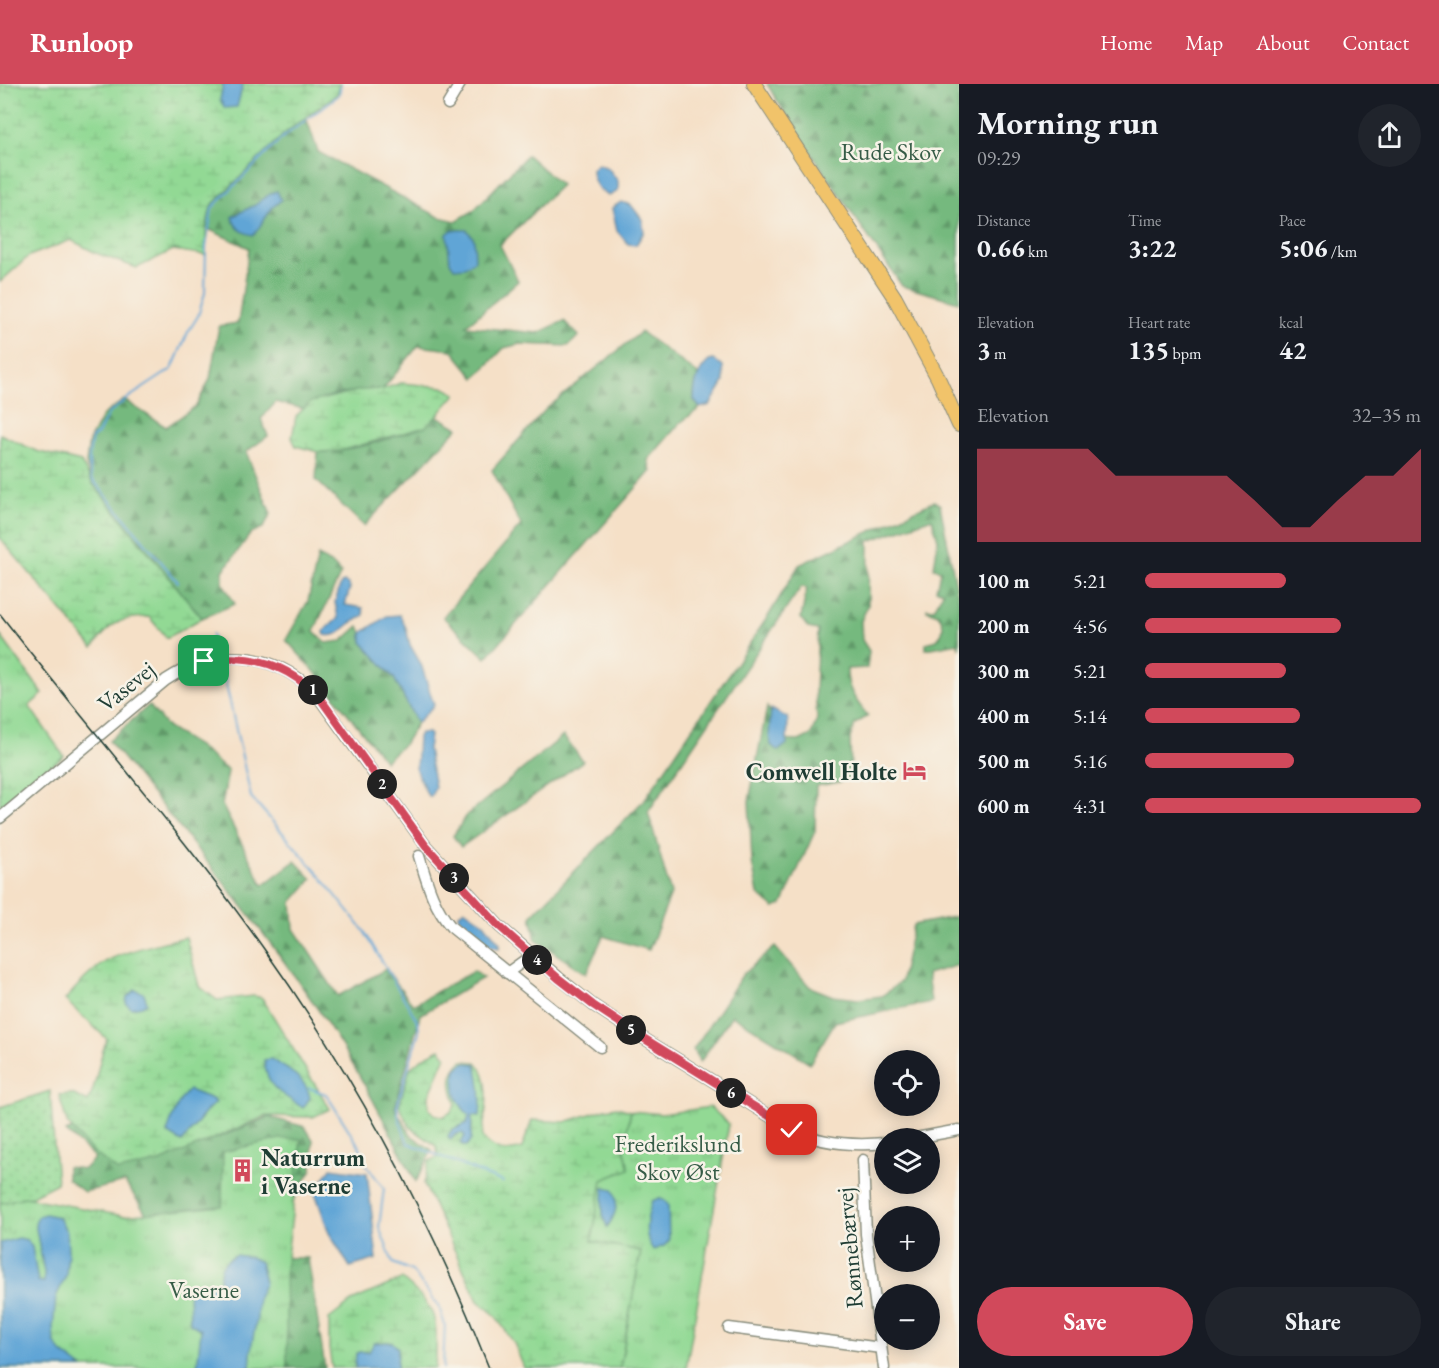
<!DOCTYPE html>
<html lang="en">
<head>
<meta charset="utf-8">
<style>
  body { margin:0; font-family:"EB Garamond",serif; background:#20242c; color:#f1f3f6; height:100vh; display:flex; flex-direction:column; font-size:22px; white-space:nowrap }
  * { box-sizing:border-box; margin:0 }
  p { font-size:20px; color:#9ea1a6 }
  .icon { flex:none; width:33px; height:33px; fill:none; stroke:currentColor; stroke-width:2; stroke-linecap:round; stroke-linejoin:round }
  .map { position:relative; flex:1; overflow:hidden }
  .drawer { display:flex; flex-direction:column; background:#171b24; width:480px }
  .drawer>* { flex:none }
  .controls { position:absolute; left:874px; top:966px; display:grid; gap:12px }
  .controls a { display:grid; place-items:center; width:66px; height:66px; border-radius:50%; background:#171b24; box-shadow:0 3px 15px #0003; font-size:30px }
  .pin { position:absolute; display:grid; place-items:center; width:51px; height:51px; color:#fff; margin:-26px; border-radius:12px; box-shadow:0 3px 9px #0006 }
  .km { position:absolute; width:30px; height:30px; margin:-15px; border-radius:50%; background:#222; color:#fff; font-size:16px; line-height:30px; text-align:center }
  .round { display:grid; place-items:center; flex:none; width:63px; height:63px; border-radius:32px; background:#20242c }
  .overview { display:flex; align-items:center; justify-content:space-between; height:102px; padding:0 18px }
  h1 { font-size:33px; font-weight:700; line-height:45px }
  .metrics { display:grid; grid-template-columns:repeat(3,1fr); gap:9px; height:102px; padding:6px 18px }
  .metrics div { display:grid; align-content:center }
  .metrics b { font-size:26px; font-weight:700 }
  .metrics small { font-size:16px; font-weight:400 }
  .metrics p { font-size:16px }
  .chart { height:168px; padding:12px 18px }
  .chart p { display:flex; justify-content:space-between }
  .chart svg { width:100%; height:108px; margin-top:6px; fill:#d1495b; opacity:.7 }
  .cta { display:flex; gap:12px; margin-top:auto; padding:12px 18px }
  .cta a { flex:1; height:69px; border-radius:36px; background:#d1495b; color:#fff; font-size:24px; font-weight:700; line-height:69px; text-align:center }
  .cta a+a { background:#20242c; color:#f1f3f6 }
  ul { padding:0 18px; list-style:none; font-size:20px }
  li { display:grid; grid-template-columns:96px 72px 1fr; align-items:center; height:45px }
  li i { height:15px; border-radius:8px; background:#d1495b }
  header { display:flex; align-items:center; gap:36px; box-sizing:border-box; height:84px; padding:0 30px; background:#d1495b; color:#fff }
  header strong { font-size:28px }
  nav { display:flex; gap:33px; margin-inline-start:auto; font-size:21px }
  main { display:flex; flex:1; min-height:0 }
  .map>svg:first-child { display:block }
</style>
</head>
<body>
<header>
<strong>Runloop</strong>
<nav><a>Home</a><a>Map</a><a>About</a><a>Contact</a></nav>
</header>
<main>
<div class="map">
<svg width="959" height="1284" viewBox="0 0 959 1284">
  <defs>
    <pattern id="grass-dots" width="8" height="8" patternUnits="userSpaceOnUse" patternTransform="scale(1.5)"><rect width="8" height="8" fill="#92d994"/><path d="M2 2h.1M6 6h.1" fill="none" stroke="#7dbb80" stroke-width="1.8" stroke-linecap="round"/></pattern>
    <pattern id="forest-firs" width="22" height="20" patternUnits="userSpaceOnUse" patternTransform="scale(1.5)"><rect width="22" height="20" fill="#75b97e"/><path d="M5 1l3.5 6h-7zM16 11l3.5 6h-7z" fill="#5f9868"/></pattern>
    <pattern id="wetland-marsh" width="20" height="14" patternUnits="userSpaceOnUse" patternTransform="scale(1.5)"><rect width="20" height="14" fill="#92d994"/><path d="M1 5h8M5 5V1M11 12h8M15 12V8" fill="none" stroke="#7dbb80"/></pattern>
    <pattern id="park-tufts" width="24" height="20" patternUnits="userSpaceOnUse" patternTransform="scale(1.5)"><rect width="24" height="20" fill="#92d994"/><path d="M3 7l-1-3M5 7V3M7 7l1-3M15 17l-1-3M17 17v-4M19 17l1-3" fill="none" stroke="#7dbb80"/></pattern>
  </defs>
  <rect width="100%" height="100%" fill="#f7f3e8"/>
  <filter id="ink" filterUnits="userSpaceOnUse"><feTurbulence type="fractalNoise" baseFrequency=".0167" numOctaves="2"/><feDisplacementMap in="SourceGraphic" scale="12" xChannelSelector="R" yChannelSelector="G"/><feConvolveMatrix kernelMatrix="1 2 1 2 8 2 1 2 1" color-interpolation-filters="sRGB"/></filter>
  <filter id="wash" filterUnits="userSpaceOnUse"><feTurbulence type="fractalNoise" baseFrequency=".008" numOctaves="4" result="noise"/><feDisplacementMap in="SourceGraphic" scale="24" xChannelSelector="R" yChannelSelector="G"/><feGaussianBlur stdDeviation="1.35" result="paint"/><feColorMatrix in="noise" values="0 0 0 0 0 0 0 0 0 0 0 0 0 0 0 0 0 1.4 0 .05"/><feComposite in="paint" operator="in"/></filter>
  <g filter="url(#wash)">
    <rect width="100%" height="100%" fill="#f5e0c7"/>
    <polygon fill="url(#grass-dots)" stroke="#588b64" stroke-width="1.5" points="50,1007 57,1099 0,1129 0,1023"/>
    <g fill="url(#forest-firs)" stroke="#4a7b59" stroke-width="1.5">
      <polygon points="767,0 959,0 959,218 902,202 796,47"/>
      <path d="M306,33L318,68L439,133L456,137L473,127L527,71L561,101L500,161L518,197L466,242L538,249L564,237L579,252L568,262L520,260L504,264L475,294L452,266L418,262L383,305C361,306 321,310 304,325L276,318L261,335L268,352L246,368L271,430L263,444L251,449L223,487V499L235,520L202,534L92,399L86,379L89,357L103,331L124,316L166,343L196,322L210,295L219,242L238,239L249,164L206,144L211,122L286,48Z"/>
      <polygon points="641,248 698,290 694,306 694,316 700,324 680,339 648,376 651,387 486,574 443,533 521,441 492,386 546,325"/>
      <polygon points="437,332 458,344 364,442 316,396 318,368 340,367 370,360 424,343"/>
      <path d="M935,417L940,421L959,517V564L958,559L926,565V559L937,556C945,547 945,539 938,530L927,526V524L934,525L943,508L936,505L941,486L934,484L938,456L932,434L869,457L868,521L861,537L862,556L869,567L867,584L847,585C846,604 856,617 868,632L855,640L850,654L851,692L840,698L816,702L815,747L782,821L774,824L758,810L752,778L749,717L767,623L772,631L776,656L799,657L811,651L817,635L815,607L818,546L808,544L801,534L807,504L801,503L648,728L671,810L649,866L603,852L586,890L536,856L531,832L645,715L769,531L799,481Z"/>
      <polygon points="318,472 332,480 341,489 314,547 326,559 342,557 359,542 362,549 362,558 394,594 417,639 405,659 385,677 314,587 286,556 308,517"/>
      <path d="M149,621L168,644L198,662L228,687L222,721L263,801L295,777L312,795L292,818L294,845L338,912L386,885L413,921L474,887L483,894L420,931L395,1024L411,1051L432,1066L416,1098C386,1040 356,981 319,927C255,833 181,746 109,657Z"/>
      <polygon points="563,652 583,677 461,763 453,752 467,731"/>
      <polygon points="959,832 959,881 927,890 931,918 835,938 810,979 732,931 700,978 693,966 743,890 775,863 810,903 833,912 858,915 882,912 901,897 913,841"/>
      <polygon points="98,1033 182,1062 217,1054 269,1033 305,1043 313,1056 312,1085 260,1173 308,1174 325,1284 250,1284 91,1144 157,1146 125,1098 84,1108 67,1095 67,1083 84,1085 95,1074 66,1048"/>
    </g>
    <g fill="url(#wetland-marsh)" stroke="#588b64" stroke-width="1.5" fill-rule="evenodd">
      <polygon points="0,0 340,0 338,9 286,48 211,122 206,144 206,171 173,166 137,184 96,169 71,156 29,172 0,198"/>
      <polygon points="401,299 443,303 456,310 437,332 425,343 340,367 318,368 296,362 292,354 296,332 311,318 361,306 383,305"/>
      <path d="M0,350L36,367L81,378L92,399L202,534L167,554L149,533C119,533 109,540 93,564L0,454Z"/>
      <path d="M186,853L199,902L217,916L254,912L262,914L330,1025L313,1033L266,1032L160,1078L118,1087L92,1067L67,1039L59,1011L72,1010L88,1018C98,998 98,975 107,955L65,916C76,903 88,890 102,880C116,869 167,857 186,853ZM189,1007L202,1012L209,1024L186,1053L167,1050L180,1018Z"/>
      <path d="M440,965L446,972L429,1012V1025L434,1030L443,1033L451,1028L456,1020C451,1003 447,990 462,977L476,978C494,995 485,1031 482,1053C495,1068 504,1069 522,1064L532,1036L565,1038L606,1025L617,1023L631,1027L624,1062L629,1085L592,1157L641,1167L620,1284H524L514,1259L495,1231L478,1217L424,1100L429,1077L439,1073L436,1062L410,1043L399,1022L410,984L426,972ZM469,1031L480,1032L472,1031L471,1049L467,1061L463,1062L461,1059L465,1052L463,1049L456,1050L453,1054L451,1046L467,1039Z"/>
      <path d="M402,1195C412,1203 429,1219 433,1231C438,1247 436,1268 435,1284H397L398,1264L359,1268L356,1270L355,1284H332L329,1265V1235L354,1216Z"/>
    </g>
    <g fill="url(#park-tufts)" stroke="#588b64" stroke-width="1.5">
      <polygon points="0,551 43,610 29,622 64,672 0,723"/>
      <polygon points="710,1023 729,1040 686,1284 620,1284 641,1167 592,1157 602,1096 629,1085 624,1062 631,1027 662,1030"/>
      <polygon points="280,1055 301,1055 285,1190 287,1284 0,1284 0,1119 25,1113 123,1132 222,1122 223,1068"/>
    </g>
    <g fill="#61a5d6" stroke="#407185" stroke-width="1.5">
      <polygon points="223,0 243,0 237,23 225,24 220,16"/>
      <path d="M598,80L608,84L618,97V107L609,112C598,107 592,97 592,85Z"/>
      <path d="M277,107L281,116L272,124L254,151C242,149 236,145 232,133C240,128 248,125 255,121C264,115 267,110 277,107Z"/>
      <polygon points="621,118 631,121 642,135 644,148 636,161 628,160 617,147 612,124"/>
      <polygon points="452,146 467,146 474,155 475,176 465,183 454,184 450,178 447,150"/>
      <path d="M714,276L723,282L724,298L710,321L700,324L694,316C694,302 697,287 709,277Z"/>
      <path d="M344,498L348,500L350,504L345,521L363,524L364,531C360,535 356,536 351,539C342,545 338,554 325,551L324,548C327,541 334,540 338,534L335,518L341,499Z"/>
      <polygon points="400,531 406,544 410,561 421,580 434,621 417,639 394,594 362,558 362,549 387,532"/>
      <polygon points="771,625 788,634 787,660 778,667 771,661 769,651"/>
      <polygon points="420,649 428,649 430,651 428,665 435,703 431,712 428,712 416,686 418,653"/>
      <path d="M464,825L484,839L500,860V864C485,863 460,846 459,830Z"/>
      <polygon points="135,906 144,909 147,919 142,922 131,924 126,919 127,913"/>
      <path d="M271,975C286,985 307,994 310,1014L303,1024C280,1008 267,1006 264,976Z"/>
      <path d="M464,979L476,980C480,997 482,1014 480,1032L472,1031L471,1056L467,1062H463L461,1059L465,1052L462,1049L456,1050L450,1056L448,1052L451,1047L467,1039L469,1031C455,1018 452,1003 456,985Z"/>
      <path d="M189,1006L212,1015L216,1019L209,1024L182,1058L167,1049C171,1036 178,1015 189,1006Z"/>
      <polygon points="331,1084 367,1089 377,1175 350,1183 329,1149 315,1108"/>
      <path d="M604,1104L613,1106C620,1118 615,1133 607,1143C601,1127 602,1121 604,1104Z"/>
      <path d="M659,1114L665,1117L668,1121L669,1157L664,1162L653,1166C642,1149 647,1135 652,1117Z"/>
      <polygon points="45,1130 58,1133 67,1148 68,1167 66,1192 56,1213 53,1244 54,1258 61,1268 82,1284 0,1284 0,1159 19,1154 27,1156 32,1163 38,1197 44,1198 44,1188 35,1139 38,1132"/>
      <path d="M235,1171L250,1173L260,1178L265,1198L258,1214L257,1234L252,1259L250,1284H197L201,1246L190,1239L189,1203L220,1201C219,1185 220,1179 235,1171Z"/>
      <polygon points="392,1258 398,1264 397,1284 355,1284 356,1270 359,1268 369,1268 374,1259"/>
    </g>
    <g fill="none" stroke-linecap="round" stroke-linejoin="round">
      <g stroke="#61a5d6" stroke-width="2">
        <path d="M178,498L92,395C87,381 89,369 92,354L98,350L108,330L128,314L172,285L188,248L198,232L205,209L206,163L212,124L282,54L339,11L341,0"/>
        <polyline points="212,550 215,562"/>
        <polyline points="223,587 251,713 317,788 364,847 418,938 419,947 397,1022 399,1035 408,1059 503,1098"/>
        <polyline points="309,1004 326,1010 359,1062 367,1082 384,1104 379,1143 393,1179 412,1187 439,1223 445,1241 443,1284"/>
      </g>
    </g>
  </g>
  <g filter="url(#ink)">
    <g fill="none" stroke-linecap="round" stroke-linejoin="round">
      <defs>
        <g id="minor">
          <polyline points="448,20 460,0"/>
          <path d="M0,734L166,596C216,563 269,566 314,607L426,762L499,842L558,893L593,921L640,952L792,1046C820,1059 854,1062 885,1059"/>
          <path d="M419,772C427,798 433,822 451,843L600,963"/>
          <polyline points="507,889 532,871"/>
          <polyline points="916,1054 959,1046"/>
          <polyline points="863,1076 866,1150 884,1284"/>
          <polyline points="729,1244 881,1264"/>
        </g>
        <polyline id="major" points="754,0 895,214 938,294 959,341"/>
      </defs>
      <use href="#minor" stroke="#8a8e7e" stroke-width="13"/>
      <use href="#major" stroke="#8a8e7e" stroke-width="16"/>
      <use href="#minor" stroke="#fff" stroke-width="10"/>
      <use href="#major" stroke="#f1c36a" stroke-width="14"/>
      <path stroke="#1f3d34" stroke-width="1.5" d="M0,530C87,642 182,749 264,865C357,995 431,1135 489,1284"/>
    </g>
  </g>
  <g fill="none" stroke-linecap="round" stroke-linejoin="round" filter="url(#ink)">
    <defs>
      <path id="route" d="M204,577C251,568 291,581 322,617L426,762L499,842L558,894L593,921L640,952L792,1046"/>
    </defs>
    <use href="#route" stroke="#fff" stroke-width="12"/>
    <use href="#route" stroke="#d1495b" stroke-width="8"/>
  </g>
  <defs>
    <symbol id="hotel-bare" viewBox="-9 -9 18 18"><path d="M-6-4.5h1.5V1H6V5H4.5V3h-9V5H-6ZM-4 0a1.8 1.8 0 1 1 3.6 0ZM.5 0V-2.5h3Q6-2.5 6 0Z" fill="#d1495b" stroke="#f7f3e8" stroke-width="2.5" paint-order="stroke"/></symbol>
    <symbol id="building-bare" viewBox="-9 -9 18 18"><path d="M-4-6H4V6H1V3H-1V6H-4ZM-2.5-4.3h1.7v1.8h-1.7ZM.8-4.3h1.7v1.8H.8ZM-2.5-1h1.7V.8h-1.7ZM.8-1h1.7V.8H.8Z" fill="#d1495b" stroke="#f7f3e8" stroke-width="2.5" paint-order="stroke"/></symbol>
  </defs>
  <g fill-rule="evenodd">
    <use href="#hotel-bare" x="898" y="670" width="33" height="33"/>
    <use href="#building-bare" x="226" y="1070" width="33" height="33"/>
  </g>
  <g text-anchor="middle" dominant-baseline="central" stroke-width="5" stroke-linejoin="round" paint-order="stroke">
    <g font-size="24" fill="#365c47" stroke="#f7f3e8">
      <text x="891" y="67">Rude Skov</text>
      <text x="678" y="1059">Frederikslund<tspan x="678" dy="28">Skov Øst</tspan></text>
      <text x="204" y="1205">Vaserne</text>
    </g>
    <g font-size="24" fill="#1f3d34" stroke="#f7f3e8">
      <text transform="translate(126 602) rotate(-39)">Vasevej</text>
      <text transform="translate(849 1164) rotate(-95)">Rønnebærvej</text>
    </g>
    <g font-size="24" font-weight="bold" fill="#1f3d34" stroke="#f7f3e8" text-anchor="end">
      <text x="897" y="687">Comwell Holte</text>
      <text x="261" y="1073" text-anchor="start">Naturrum<tspan x="261" dy="28">i Vaserne</tspan></text>
    </g>
  </g>
</svg>
<div class="controls">
<a><svg class="icon" aria-label="locate" viewBox="0 0 24 24"><circle cx="12" cy="12" r="6"/><path d="M12 2v4M12 18v4M2 12h4M18 12h4"/></svg></a>
<a><svg class="icon" aria-label="layers" viewBox="0 0 24 24"><path d="M12 4l9 5-9 5-9-5zM3 14l9 5 9-5"/></svg></a>
<a>+</a>
<a>−</a>
</div>
<div class="pin" style="left:204px;top:577px;background:#1e9e55"><svg class="icon" aria-label="arrive" viewBox="0 0 24 24"><path d="M6 21V4h12l-3 4 3 4H6"/></svg></div>
<div class="pin" style="left:792px;top:1046px;background:#d93025"><svg class="icon" aria-label="check" viewBox="0 0 24 24"><path d="M5 12l5 5 9-10"/></svg></div>
<b class="km" style="left:313px;top:606px">1</b>
<b class="km" style="left:382px;top:700px">2</b>
<b class="km" style="left:454px;top:794px">3</b>
<b class="km" style="left:537px;top:876px">4</b>
<b class="km" style="left:631px;top:946px">5</b>
<b class="km" style="left:731px;top:1009px">6</b>
</div>
<section class="drawer">
<div class="overview"><div><h1>Morning run</h1><p>09:29</p></div><a class="round"><svg class="icon" aria-label="share" viewBox="0 0 24 24"><path d="M12 15V3M7 8l5-5 5 5M5 13v7h14v-7"/></svg></a></div>
<div class="metrics">
<div><p>Distance</p><b>0.66<small> km</small></b></div>
<div><p>Time</p><b>3:22</b></div>
<div><p>Pace</p><b>5:06<small> /km</small></b></div>
</div>
<div class="metrics">
<div><p>Elevation</p><b>3<small> m</small></b></div>
<div><p>Heart rate</p><b>135<small> bpm</small></b></div>
<div><p>kcal</p><b>42</b></div>
</div>
<div class="chart"><p><span>Elevation</span>32–35 m</p>
<svg viewBox="0 0 160 44" preserveAspectRatio="none"><path d="M0 44V6L10 6L20 6L30 6L40 6L50 17L60 17L70 17L80 17L90 17L100 27L110 38L120 38L130 27L140 17L150 17L160 6V44z"/></svg>
</div>
<ul>
<li><b>100 m</b>5:21<i style="width:51%"></i></li>
<li><b>200 m</b>4:56<i style="width:71%"></i></li>
<li><b>300 m</b>5:21<i style="width:51%"></i></li>
<li><b>400 m</b>5:14<i style="width:56%"></i></li>
<li><b>500 m</b>5:16<i style="width:54%"></i></li>
<li><b>600 m</b>4:31<i style="width:100%"></i></li>
</ul>
<div class="cta"><a>Save</a><a>Share</a></div>
</section>
</main>
</body>
</html>
